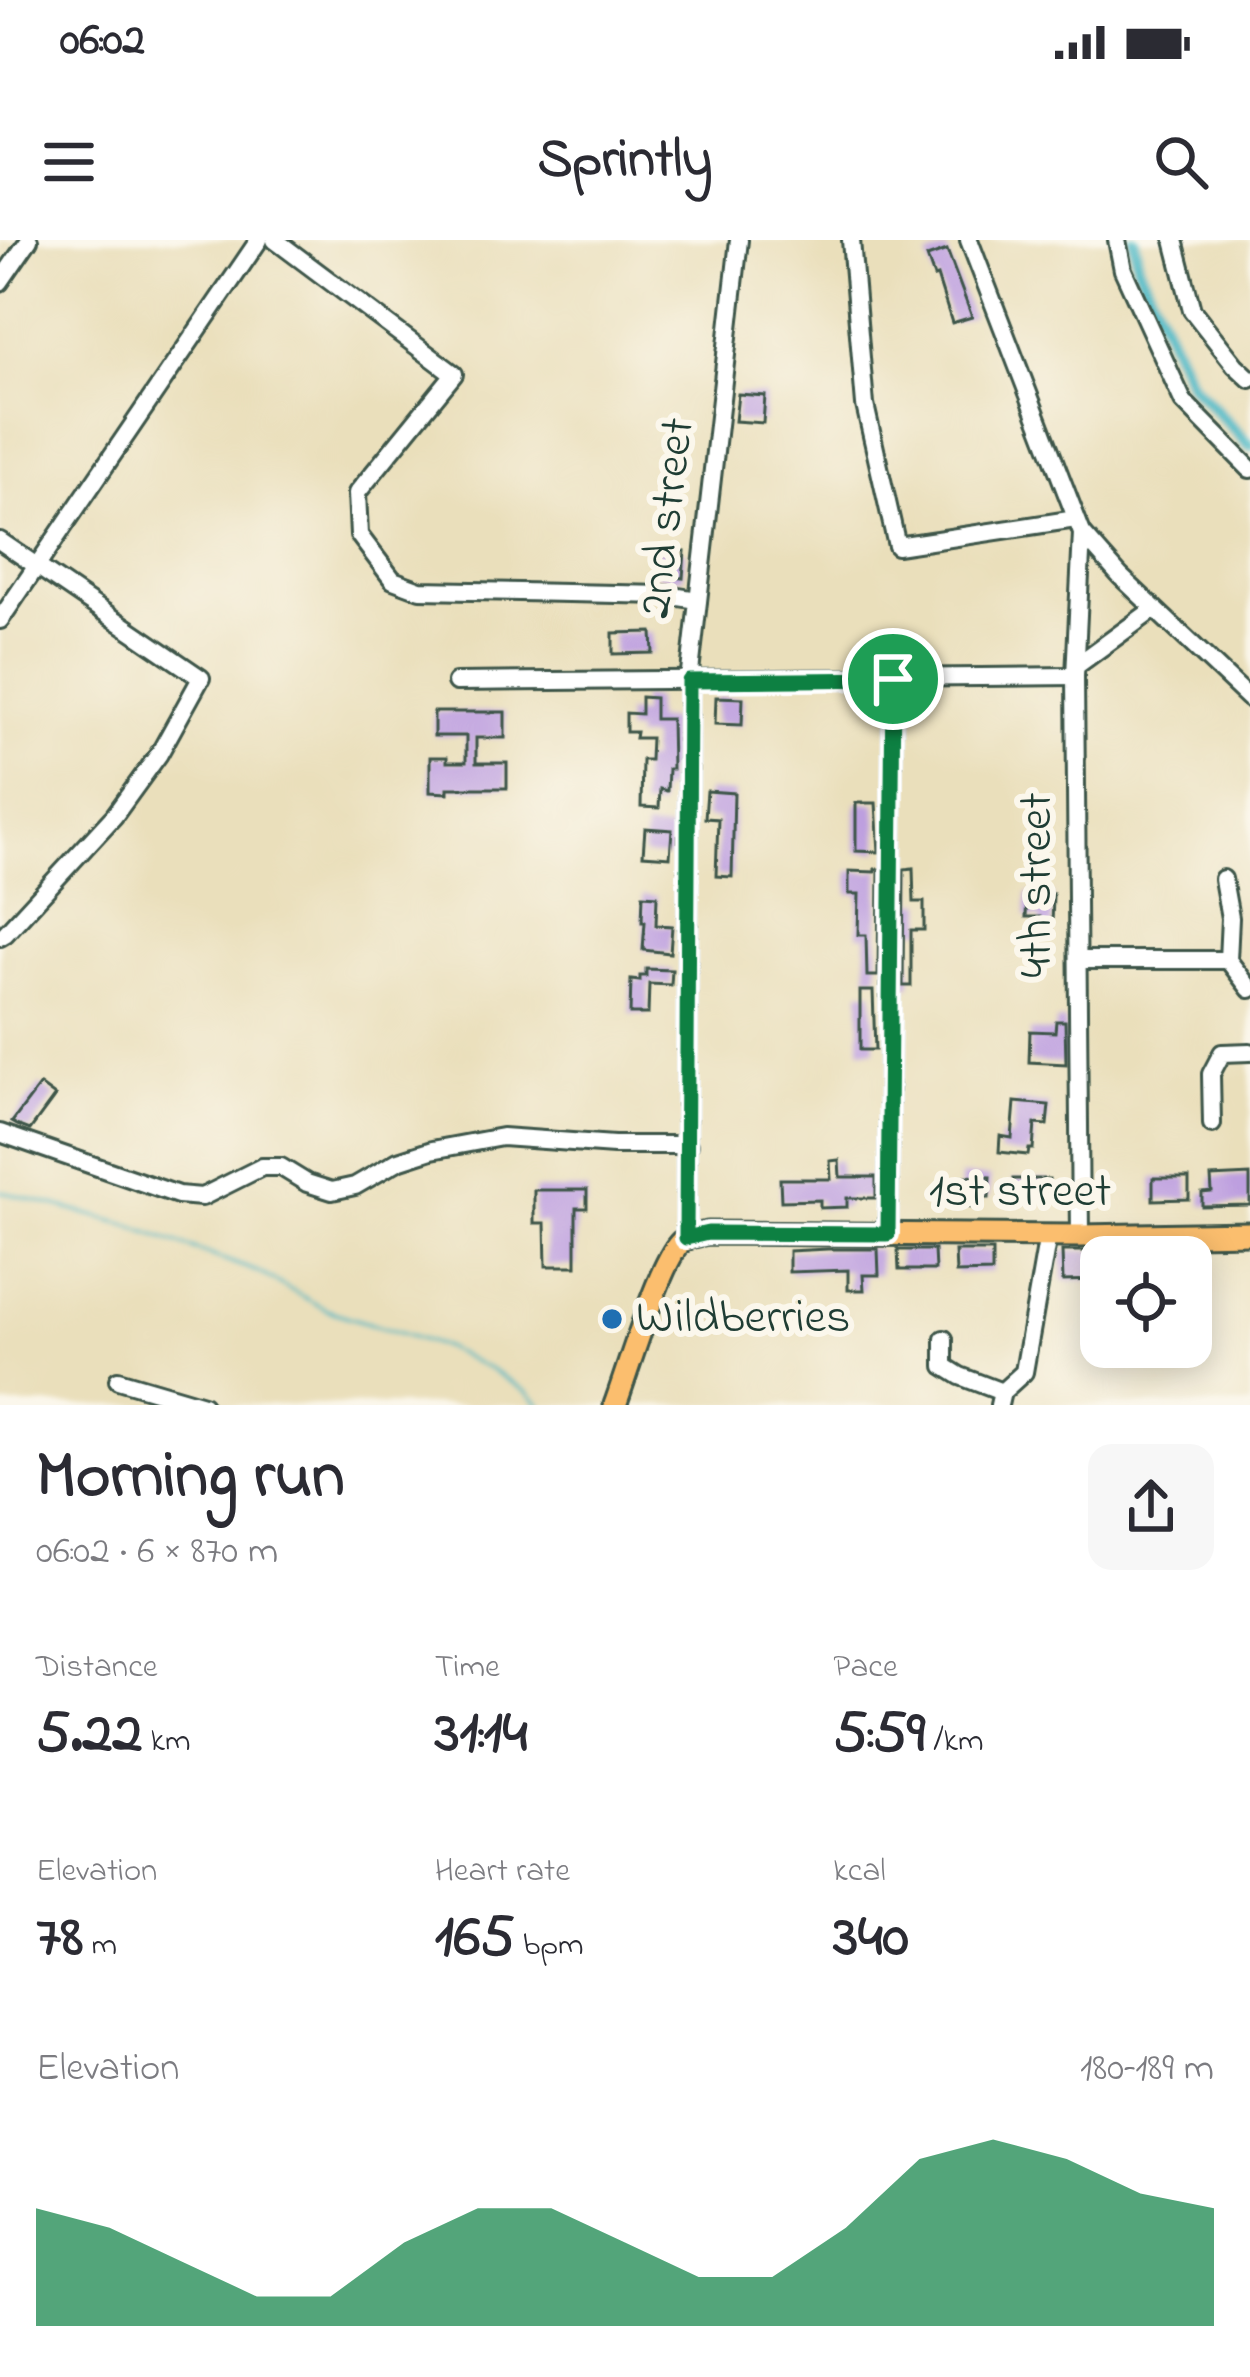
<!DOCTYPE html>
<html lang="en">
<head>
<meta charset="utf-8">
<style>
  body { margin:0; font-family:"Indie Flower",sans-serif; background:#f7f7f7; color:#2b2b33; height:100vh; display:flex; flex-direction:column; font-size:45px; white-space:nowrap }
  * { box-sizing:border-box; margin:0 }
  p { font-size:39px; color:#7c7c81 }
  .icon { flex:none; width:66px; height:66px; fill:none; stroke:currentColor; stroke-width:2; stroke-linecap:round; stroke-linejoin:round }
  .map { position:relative; height:1165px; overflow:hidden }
  .side { display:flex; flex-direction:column; background:#fff; flex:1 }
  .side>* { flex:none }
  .tools { position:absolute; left:1080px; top:996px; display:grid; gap:24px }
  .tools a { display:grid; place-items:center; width:132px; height:132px; border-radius:24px; background:#fff; box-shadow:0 6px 30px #0003; font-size:60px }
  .pin { position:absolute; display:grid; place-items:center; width:102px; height:102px; color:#fff; margin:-51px; border:6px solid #fff; border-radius:50%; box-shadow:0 3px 12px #0007 }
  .round { display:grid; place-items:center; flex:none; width:126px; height:126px; border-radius:24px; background:#f7f7f7 }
  .summary { display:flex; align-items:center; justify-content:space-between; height:204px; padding:0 36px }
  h1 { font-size:66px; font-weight:800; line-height:90px }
  .metrics { display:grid; grid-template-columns:repeat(3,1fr); gap:18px; height:204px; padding:12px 36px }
  .metrics div { display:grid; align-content:center }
  .metrics b { font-size:60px; font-weight:800 }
  .metrics small { font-size:33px; font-weight:400 }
  .metrics p { font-size:33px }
  .chart { height:336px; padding:24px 36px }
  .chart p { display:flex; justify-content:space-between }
  .chart svg { width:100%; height:216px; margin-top:12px; fill:#0b8043; opacity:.7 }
  .status { display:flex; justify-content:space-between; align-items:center; height:84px; padding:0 60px; background:#fff; direction:ltr }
  .status svg { height:33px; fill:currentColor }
  header { display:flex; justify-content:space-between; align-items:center; height:156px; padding:0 36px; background:#fff; font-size:54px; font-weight:800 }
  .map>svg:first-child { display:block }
</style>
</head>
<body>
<div class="status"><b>06:02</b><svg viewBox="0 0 49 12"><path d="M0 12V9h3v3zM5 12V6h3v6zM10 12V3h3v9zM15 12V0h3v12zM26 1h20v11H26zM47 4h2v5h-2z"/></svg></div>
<header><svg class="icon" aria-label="menu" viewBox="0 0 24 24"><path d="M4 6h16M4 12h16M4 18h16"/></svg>Sprintly<svg class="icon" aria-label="search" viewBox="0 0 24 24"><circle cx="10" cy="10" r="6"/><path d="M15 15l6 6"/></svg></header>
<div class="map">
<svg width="1250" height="1165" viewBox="0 0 1250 1165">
  <rect width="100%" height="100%" fill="#fbf7ec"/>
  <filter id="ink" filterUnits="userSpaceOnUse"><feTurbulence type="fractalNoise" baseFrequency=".00833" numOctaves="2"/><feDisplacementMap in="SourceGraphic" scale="24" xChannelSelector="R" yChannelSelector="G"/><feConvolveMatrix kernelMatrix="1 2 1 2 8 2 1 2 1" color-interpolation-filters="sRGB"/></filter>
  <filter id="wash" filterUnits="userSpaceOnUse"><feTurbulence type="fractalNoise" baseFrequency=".004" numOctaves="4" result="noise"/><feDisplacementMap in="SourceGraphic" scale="48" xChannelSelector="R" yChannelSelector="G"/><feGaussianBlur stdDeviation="2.7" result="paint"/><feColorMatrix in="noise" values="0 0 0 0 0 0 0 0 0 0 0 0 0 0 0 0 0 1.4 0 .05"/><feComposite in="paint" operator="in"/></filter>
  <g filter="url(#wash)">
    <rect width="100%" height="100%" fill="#eadfbb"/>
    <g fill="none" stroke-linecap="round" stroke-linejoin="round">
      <polyline stroke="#4ab7c4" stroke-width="3" points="0,951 125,984 258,1032 327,1070 444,1107 489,1129 527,1152 541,1165"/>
      <polyline stroke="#4ab7c4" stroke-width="12" points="1134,0 1138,26 1190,143 1250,206"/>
    </g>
    <g id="blocks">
      <g fill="#bd9fdf">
        <polygon points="947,10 972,77 952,83 937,36 934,37 927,17"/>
        <polygon points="738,154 765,156 763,183 735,181"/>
        <polygon points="658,309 685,311 683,338 656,335"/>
        <polygon points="652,392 653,413 613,414 613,393"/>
        <polygon points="641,457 655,458 655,479 671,479 672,529 668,529 667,551 660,549 659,568 641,567 642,520 650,520 651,498 635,498 636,492 626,492 626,473 641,474"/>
        <polygon points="716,457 743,458 742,485 715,484"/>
        <polygon points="434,472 505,472 505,498 476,498 476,523 507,523 507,548 448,548 448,553 430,552 430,517 447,517 447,522 466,522 466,496 434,496"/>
        <polygon points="707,551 734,553 732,637 716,636 718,579 705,578"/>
        <polygon points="856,563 876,563 879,612 856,611"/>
        <polygon points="645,588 672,590 670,617 643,615"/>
        <polygon points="913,628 914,662 924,662 924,690 911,690 911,746 903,746 904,629"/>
        <polygon points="875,629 879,629 878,736 867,736 866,695 858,695 859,654 849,654 849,631 875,632"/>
        <polygon points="1027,653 1053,654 1052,687 1040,686 1040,677 1026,677"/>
        <polygon points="643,655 657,656 656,685 672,686 670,713 643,710 645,682 642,682"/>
        <polygon points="646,729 672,730 671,745 649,744 648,774 630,774 631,740 640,741 640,736 646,736"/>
        <polygon points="860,751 873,751 875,810 860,810"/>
        <polygon points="1056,781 1065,781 1066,824 1029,822 1030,791 1055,792"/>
        <polygon points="40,845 55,856 30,890 17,885 12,882"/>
        <polygon points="1015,862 1049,865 1047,885 1035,884 1033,909 1029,909 1028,915 999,912 1000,896 1012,898"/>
        <polygon points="839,920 840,937 876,937 876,958 847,958 847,967 820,968 820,960 781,961 780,939 831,939 830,921"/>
        <polygon points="1250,935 1250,965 1202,966 1202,953 1212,952 1211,937"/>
        <polygon points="961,936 990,937 989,958 977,958 977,968 960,967"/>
        <polygon points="1153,938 1189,938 1189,959 1153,960"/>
        <polygon points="1013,939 1049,939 1049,960 1013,961"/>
        <polygon points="534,950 587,950 587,968 576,968 576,1026 546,1026 545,983 534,983"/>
        <polygon points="828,1009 878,1009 879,1035 863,1035 864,1050 848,1050 848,1030 789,1032 789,1011"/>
        <polygon points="898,1010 934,1010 935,1030 899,1030"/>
        <polygon points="955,1011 992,1011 992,1032 956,1033"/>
        <polygon points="1062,1011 1099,1011 1100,1040 1063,1041"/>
      </g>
    </g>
  </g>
  <g filter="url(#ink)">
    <use href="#blocks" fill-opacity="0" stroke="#3d5548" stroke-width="3"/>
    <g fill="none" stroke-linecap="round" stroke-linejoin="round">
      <defs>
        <g id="minor">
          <polyline points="275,0 454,134 357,253 359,295 393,340 420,350 666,355 698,360"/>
          <polyline points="851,0 865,165 897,306 1076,279"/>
          <polyline points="969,0 1082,293 1120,336 1250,459"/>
          <polyline points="1117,0 1123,30 1183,161 1250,229"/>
          <polyline points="1174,0 1192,70 1235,125 1250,139"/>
          <polyline points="0,42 29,0"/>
          <polyline points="0,301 201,438 159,514 114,576 5,694 0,697"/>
          <polyline points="0,380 259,0"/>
          <polyline points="1076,426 1154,369"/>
          <polyline points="456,442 1075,436"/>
          <polyline points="1223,639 1230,678 1228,720 1250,749"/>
          <polyline points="1078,720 1228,720"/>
          <polyline points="1212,884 1211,834 1222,813 1250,812"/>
          <polyline points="0,893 178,955 202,957 262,927 281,927 307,943 332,951 355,946 398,921 432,910 502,897 614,905 688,905"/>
          <polyline points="888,995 893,438"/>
          <polyline points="1080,996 1075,436 1082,293"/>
          <polyline points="686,998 689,441 739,0"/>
          <polyline points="944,1099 944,1126 960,1136 1002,1152"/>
          <polyline points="118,1140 203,1165"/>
          <polyline points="999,1165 1002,1152 1024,1132 1048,995"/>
        </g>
        <path id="major" d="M615,1165C627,1133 660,1021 681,1002C688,996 699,995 708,993L1080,996L1250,993"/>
      </defs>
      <use href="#minor" stroke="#3d5548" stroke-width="22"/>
      <use href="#major" stroke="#3d5548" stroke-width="27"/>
      <use href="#minor" stroke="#fff" stroke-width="16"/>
      <use href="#major" stroke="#fbbe6e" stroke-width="21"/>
    </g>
  </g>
  <g fill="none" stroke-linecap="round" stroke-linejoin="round" filter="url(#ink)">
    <defs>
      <polygon id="route" points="893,439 888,994 708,993 686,998 689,441"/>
    </defs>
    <use href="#route" stroke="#fff" stroke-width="24"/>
    <use href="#route" stroke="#0b8043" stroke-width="15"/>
  </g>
  <circle fill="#1f6fb2" stroke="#fbf7ec" stroke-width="4.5" cx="612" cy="1079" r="12"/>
  <g text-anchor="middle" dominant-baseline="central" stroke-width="12" stroke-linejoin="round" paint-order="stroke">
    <g font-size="48" fill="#1f3d34" stroke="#fbf7ec">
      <text transform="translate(668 278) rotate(-83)">2nd street</text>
      <text transform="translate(1038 645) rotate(-90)">4th street</text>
      <text x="1020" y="953">1st street</text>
    </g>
    <g font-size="48" fill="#1f3d34" stroke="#fbf7ec" text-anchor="start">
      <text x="636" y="1079">Wildberries</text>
    </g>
  </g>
</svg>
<div class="tools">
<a><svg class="icon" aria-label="locate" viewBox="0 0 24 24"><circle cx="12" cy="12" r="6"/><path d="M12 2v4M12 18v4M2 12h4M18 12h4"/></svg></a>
</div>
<div class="pin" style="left:893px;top:439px;background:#1e9e55"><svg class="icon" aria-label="arrive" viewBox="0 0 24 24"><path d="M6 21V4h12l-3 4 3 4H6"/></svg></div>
</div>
<section class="side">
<div class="summary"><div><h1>Morning run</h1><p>06:02 · 6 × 870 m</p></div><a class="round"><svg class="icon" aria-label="share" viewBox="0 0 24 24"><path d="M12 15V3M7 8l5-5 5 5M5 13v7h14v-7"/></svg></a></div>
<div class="metrics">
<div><p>Distance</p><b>5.22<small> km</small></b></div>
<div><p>Time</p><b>31:14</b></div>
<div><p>Pace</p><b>5:59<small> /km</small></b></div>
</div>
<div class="metrics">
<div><p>Elevation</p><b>78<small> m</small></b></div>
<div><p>Heart rate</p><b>165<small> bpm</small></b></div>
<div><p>kcal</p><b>340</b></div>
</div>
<div class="chart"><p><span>Elevation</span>180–189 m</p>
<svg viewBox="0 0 160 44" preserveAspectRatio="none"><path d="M0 44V20L10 24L20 31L30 38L40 38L50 27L60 20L70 20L80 27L90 34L100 34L110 24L120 10L130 6L140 10L150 17L160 20V44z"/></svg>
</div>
</section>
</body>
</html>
